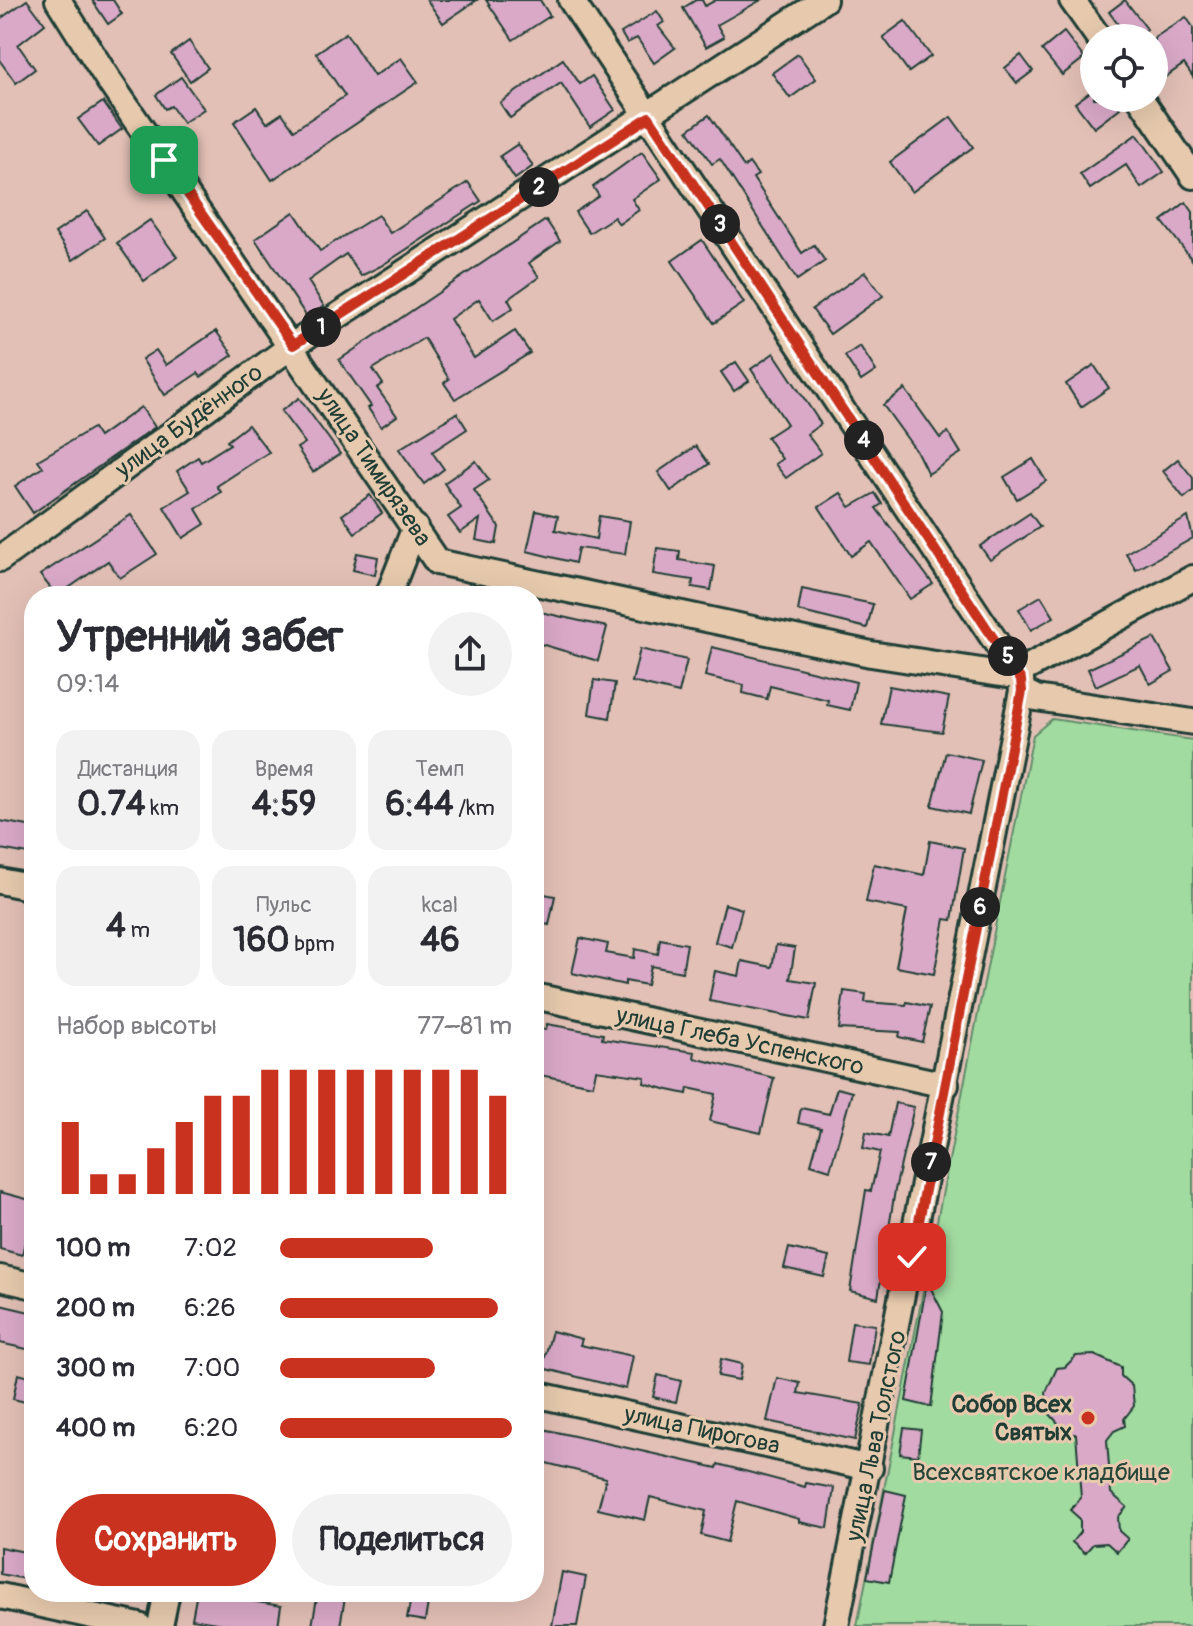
<!DOCTYPE html>
<html lang="ru">
<head>
<meta charset="utf-8">
<style>
  body { margin:0; font-family:Pangolin,sans-serif; background:#f2f2f3; color:#2b2b33; height:100vh; display:flex; flex-direction:column; font-size:30px; white-space:nowrap }
  * { box-sizing:border-box; margin:0 }
  p { font-size:26px; color:#7c7c81 }
  .icon { flex:none; width:44px; height:44px; fill:none; stroke:currentColor; stroke-width:2; stroke-linecap:round; stroke-linejoin:round }
  .map { position:relative; flex:1; overflow:hidden }
  .sheet { position:absolute; left:24px; top:586px; width:520px; height:1016px; display:flex; flex-direction:column; background:#fff; border-radius:32px; box-shadow:0 8px 32px #0002 }
  .sheet>* { flex:none }
  .tools { position:absolute; left:1080px; top:24px; display:grid; gap:16px }
  .tools a { display:grid; place-items:center; width:88px; height:88px; border-radius:50%; background:#fff; box-shadow:0 8px 32px #0002; font-size:40px }
  .pin { position:absolute; display:grid; place-items:center; width:68px; height:68px; color:#fff; margin:-34px; border-radius:16px; box-shadow:0 4px 12px #0006 }
  .km { position:absolute; width:40px; height:40px; margin:-20px; border-radius:50%; background:#222; color:#fff; font-size:22px; line-height:40px; text-align:center }
  .round { display:grid; place-items:center; flex:none; width:84px; height:84px; border-radius:42px; background:#f2f2f3 }
  .headline { display:flex; align-items:center; justify-content:space-between; height:136px; padding:0 32px }
  h1 { font-size:44px; font-weight:700; line-height:60px }
  .stats { display:grid; grid-template-columns:repeat(3,1fr); gap:12px; height:136px; padding:8px 32px }
  .stats div { display:grid; align-content:center; border-radius:20px; background:#f2f2f3; text-align:center }
  .stats b { font-size:34px; font-weight:700 }
  .stats small { font-size:22px; font-weight:400 }
  .stats p { font-size:22px }
  .chart { height:224px; padding:16px 32px }
  .chart p { display:flex; justify-content:space-between }
  .chart svg { width:100%; height:144px; margin-top:8px; stroke:#c8321e; stroke-width:6 }
  .cta { display:flex; gap:16px; margin-top:auto; padding:16px 32px }
  .cta a { flex:1; height:92px; border-radius:48px; background:#c8321e; color:#fff; font-size:32px; font-weight:700; line-height:92px; text-align:center }
  .cta a+a { background:#f2f2f3; color:#2b2b33 }
  ul { padding:0 32px; list-style:none; font-size:26px }
  li { display:grid; grid-template-columns:128px 96px 1fr; align-items:center; height:60px }
  li i { height:20px; border-radius:10px; background:#c8321e }
  .map>svg:first-child { display:block }
</style>
</head>
<body>
<div class="map">
<svg width="1193" height="1626" viewBox="0 0 1193 1626">
  <rect width="100%" height="100%" fill="#e3c0b6"/>
  <filter id="ink" filterUnits="userSpaceOnUse"><feTurbulence type="fractalNoise" baseFrequency=".0125" numOctaves="2"/><feDisplacementMap in="SourceGraphic" scale="16" xChannelSelector="R" yChannelSelector="G"/><feConvolveMatrix kernelMatrix="1 2 1 2 8 2 1 2 1" color-interpolation-filters="sRGB"/></filter>
  <g filter="url(#ink)">
    <polygon fill="#a2dba0" stroke="#608c6a" stroke-width="2" points="1052,719 1193,740 1193,1626 857,1626 1033,735"/>
    <g fill="#daa9c8" stroke="#1f3d34" stroke-width="2">
      <polygon points="27,0 45,24 18,45 35,69 16,83 0,61 0,19"/>
      <polygon points="92,0 113,0 122,14 108,24"/>
      <polygon points="427,0 477,0 443,23"/>
      <polygon points="486,0 540,0 550,16 513,40"/>
      <polygon points="696,0 702,0 705,6 716,0 761,0 717,25 724,37 706,47 683,8"/>
      <polygon points="1125,0 1147,29 1135,38 1128,38 1109,12"/>
      <polygon points="657,11 664,22 658,26 675,48 654,63 637,38 627,43 621,33"/>
      <polygon points="1186,17 1193,27 1193,77 1184,64 1154,85 1154,38"/>
      <polygon points="905,21 931,56 909,72 883,37"/>
      <polygon points="1064,32 1084,58 1062,75 1042,50"/>
      <polygon points="346,33 374,76 401,58 418,82 272,180 234,122 256,107 267,123 282,113 294,130 345,96 316,53"/>
      <polygon points="189,41 208,68 190,81 171,54"/>
      <polygon points="798,54 816,79 790,98 772,73"/>
      <polygon points="1021,55 1033,71 1017,83 1005,68"/>
      <polygon points="563,59 580,84 592,76 615,110 590,127 561,83 510,118 500,103"/>
      <polygon points="181,77 204,109 183,123 171,106 165,109 156,95"/>
      <polygon points="1094,89 1094,98 1113,98 1120,108 1094,128 1075,103"/>
      <polygon points="103,102 122,129 98,146 78,119"/>
      <polygon points="709,115 744,167 749,163 758,175 753,178 802,253 814,245 825,261 797,280 720,159 712,164 688,130"/>
      <polygon points="951,117 973,147 912,192 890,162"/>
      <polygon points="1137,134 1164,172 1141,188 1126,165 1090,189 1080,174"/>
      <polygon points="518,144 533,166 515,179 500,156"/>
      <polygon points="642,152 661,179 632,199 639,210 619,224 614,217 589,233 575,212 599,196 593,187"/>
      <polygon points="468,182 481,201 381,266 361,276 346,254 308,281 324,306 307,317 255,239 294,212 320,251 378,215 390,233"/>
      <polygon points="1186,202 1193,212 1193,261 1162,221"/>
      <polygon points="87,211 105,238 73,260 55,233"/>
      <polygon points="150,220 177,257 144,281 117,243"/>
      <polygon points="546,220 560,241 529,263 539,277 508,299 513,308 493,321 479,299 450,319 474,358 515,331 530,353 455,399 444,383 449,379 424,338 373,369 383,384 377,388 397,416 381,427 368,408 371,406 339,360"/>
      <polygon points="702,240 744,303 714,323 672,261"/>
      <polygon points="865,272 883,296 830,334 812,309"/>
      <polygon points="216,331 233,355 201,377 198,373 165,395 142,359 156,350 166,365"/>
      <polygon points="860,346 876,371 861,381 845,356"/>
      <polygon points="774,353 821,424 807,434 821,453 786,478 775,464 782,459 767,437 787,424 751,369"/>
      <polygon points="736,362 749,381 734,391 721,372"/>
      <polygon points="1094,365 1109,388 1081,407 1066,384"/>
      <polygon points="905,389 940,438 948,432 961,453 928,474 917,452 883,405"/>
      <polygon points="299,398 340,454 313,472 297,448 305,443 281,411"/>
      <polygon points="141,407 155,427 33,513 15,486 43,467 38,460 93,428 99,437"/>
      <polygon points="457,413 467,429 432,452 444,469 424,484 399,449"/>
      <polygon points="248,425 269,452 217,486 221,492 196,509 205,524 183,538 164,507 190,491 177,471 198,457 201,462 230,444 227,441"/>
      <polygon points="696,446 709,464 671,491 658,472"/>
      <polygon points="1033,459 1046,481 1017,499 1004,477"/>
      <polygon points="1178,459 1193,478 1193,491 1184,498 1163,471"/>
      <polygon points="476,461 489,480 474,490 499,527 496,544 476,540 480,519 460,533 448,517 461,508 444,483"/>
      <polygon points="841,493 850,507 875,493 882,504 876,508 933,584 910,599 871,542 851,556 819,507"/>
      <polygon points="370,495 382,513 355,533 342,515"/>
      <polygon points="536,511 558,516 555,530 596,539 599,516 630,521 625,554 578,548 575,563 527,551"/>
      <polygon points="1030,513 1040,527 990,560 980,546"/>
      <polygon points="131,515 157,554 120,578 108,561 57,596 40,575"/>
      <polygon points="1188,517 1193,538 1136,570 1126,553"/>
      <polygon points="657,548 680,551 679,560 715,566 711,590 692,587 693,580 653,574"/>
      <polygon points="357,553 378,557 375,575 353,570"/>
      <polygon points="802,589 873,604 867,628 798,611"/>
      <polygon points="1041,596 1054,617 1031,630 1019,609"/>
      <polygon points="536,611 607,627 598,661 534,642"/>
      <polygon points="1154,638 1173,671 1150,684 1140,665 1096,686 1088,669"/>
      <polygon points="712,647 856,682 850,710 827,705 828,700 770,686 767,699 743,693 744,685 705,676"/>
      <polygon points="640,649 687,660 679,693 632,682"/>
      <polygon points="594,680 615,683 610,718 589,714"/>
      <polygon points="889,686 949,697 942,732 881,724"/>
      <polygon points="946,752 982,760 969,814 932,806"/>
      <polygon points="0,821 34,827 34,855 0,849"/>
      <polygon points="930,841 964,848 952,920 945,919 934,974 896,967 907,910 866,902 874,864 924,875"/>
      <polygon points="534,892 555,896 549,925 534,922"/>
      <polygon points="725,904 742,909 732,947 715,942"/>
      <polygon points="580,938 608,944 606,953 634,958 635,949 658,954 660,939 687,944 682,972 651,966 647,985 625,981 625,985 572,973"/>
      <polygon points="776,945 795,948 790,979 816,983 809,1020 709,1001 715,971 739,976 742,961 772,967"/>
      <polygon points="844,991 866,994 865,1002 906,1005 907,1002 930,1007 922,1042 899,1037 900,1032 839,1029"/>
      <polygon points="547,1024 603,1034 602,1039 695,1052 694,1058 774,1078 761,1133 710,1121 716,1094 688,1088 687,1094 668,1090 644,1083 645,1077 596,1070 593,1085 534,1074 534,1027 546,1030"/>
      <polygon points="837,1088 852,1092 830,1170 811,1164 821,1128 798,1123 801,1108 829,1114"/>
      <polygon points="895,1103 914,1107 895,1190 878,1298 850,1291 866,1190 871,1191 880,1152 863,1148 866,1132 888,1137"/>
      <polygon points="0,1192 34,1201 22,1255 0,1249"/>
      <polygon points="789,1248 829,1257 824,1277 784,1268"/>
      <polygon points="927,1281 943,1312 931,1407 906,1401"/>
      <polygon points="0,1305 34,1313 31,1350 0,1343"/>
      <polygon points="852,1322 875,1325 869,1365 846,1362"/>
      <polygon points="552,1331 582,1339 580,1345 633,1356 626,1389 542,1368"/>
      <polygon points="1094,1355 1121,1367 1121,1376 1132,1386 1134,1406 1124,1419 1125,1426 1114,1431 1107,1440 1111,1493 1127,1507 1118,1517 1119,1531 1128,1539 1117,1552 1107,1543 1093,1544 1085,1553 1072,1542 1080,1532 1080,1519 1070,1510 1081,1498 1076,1434 1062,1435 1059,1431 1058,1423 1048,1412 1046,1392 1057,1368 1065,1367 1076,1356"/>
      <polygon points="721,1359 742,1364 739,1380 718,1376"/>
      <polygon points="18,1374 34,1378 34,1404 13,1399"/>
      <polygon points="658,1375 681,1381 676,1402 653,1397"/>
      <polygon points="777,1378 800,1383 798,1393 863,1404 855,1440 767,1421"/>
      <polygon points="534,1427 717,1468 718,1464 805,1487 806,1483 834,1488 828,1528 799,1522 799,1519 737,1501 727,1542 701,1535 706,1511 650,1497 645,1520 598,1509 606,1478 534,1460"/>
      <polygon points="904,1428 921,1430 918,1456 900,1454"/>
      <polygon points="885,1490 906,1495 889,1582 867,1578"/>
      <polygon points="0,1547 30,1553 25,1579 0,1574"/>
      <polygon points="562,1572 586,1577 577,1626 552,1626"/>
      <polygon points="197,1592 281,1606 278,1626 235,1626 192,1619"/>
      <polygon points="318,1592 346,1592 340,1626 312,1626"/>
      <polygon points="412,1592 429,1596 425,1621 407,1618"/>
    </g>
    <g fill="none" stroke-linecap="round" stroke-linejoin="round">
      <defs>
        <g id="minor">
          <polyline points="58,0 109,81 437,562 871,654 1007,675 1019,672 1193,578"/>
          <polyline points="571,0 1021,680 1022,691 836,1626"/>
          <polyline points="1072,0 1099,38"/>
          <polyline points="1140,98 1193,176"/>
          <polyline points="0,559 293,345 824,0"/>
          <polyline points="388,596 415,527"/>
          <polyline points="1022,691 1036,698 1193,722"/>
          <polyline points="0,881 34,888"/>
          <polyline points="534,996 946,1085"/>
          <polyline points="0,1278 34,1286"/>
          <polyline points="534,1394 870,1468"/>
          <polyline points="0,1596 139,1626"/>
          <polyline points="160,1626 167,1592"/>
        </g>
      </defs>
      <use href="#minor" stroke="#1f3d34" stroke-width="30"/>
      <use href="#minor" stroke="#e7caae" stroke-width="24"/>
    </g>
  </g>
  <g fill="none" stroke-linecap="round" stroke-linejoin="round" filter="url(#ink)">
    <defs>
      <polyline id="route" points="164,160 293,345 649,117 1021,680 1022,691 912,1257"/>
    </defs>
    <use href="#route" stroke="#fff" stroke-width="16"/>
    <use href="#route" stroke="#c8321e" stroke-width="10"/>
  </g>
  <circle fill="#c8321e" stroke="#e7caae" stroke-width="3" cx="1088" cy="1418" r="8"/>
  <g text-anchor="middle" dominant-baseline="central" stroke-width="6" stroke-linejoin="round" paint-order="stroke">
    <g font-size="24" fill="#1f3d34" stroke="#e7caae">
      <text transform="translate(189 421) rotate(-36)">улица Будённого</text>
      <text transform="translate(374 467) rotate(56)">улица Тимирязева</text>
      <text transform="translate(740 1041) rotate(12)">улица Глеба Успенского</text>
      <text transform="translate(702 1430) rotate(12)">улица Пирогова</text>
      <text transform="translate(876 1436) rotate(-78)">улица Льва Толстого</text>
    </g>
    <g font-size="24" font-weight="bold" fill="#1f3d34" stroke="#e7caae" text-anchor="end">
      <text x="1072" y="1404">Собор Всех<tspan x="1072" dy="28">Святых</tspan></text>
    </g>
    <g font-size="24" fill="#264539" stroke="#e7caae">
      <text x="1041" y="1472">Всехсвятское кладбище</text>
    </g>
  </g>
</svg>
<div class="tools">
<a><svg class="icon" aria-label="locate" viewBox="0 0 24 24"><circle cx="12" cy="12" r="6"/><path d="M12 2v4M12 18v4M2 12h4M18 12h4"/></svg></a>
</div>
<div class="pin" style="left:164px;top:160px;background:#1e9e55"><svg class="icon" aria-label="arrive" viewBox="0 0 24 24"><path d="M6 21V4h12l-3 4 3 4H6"/></svg></div>
<div class="pin" style="left:912px;top:1257px;background:#d93025"><svg class="icon" aria-label="check" viewBox="0 0 24 24"><path d="M5 12l5 5 9-10"/></svg></div>
<b class="km" style="left:321px;top:327px">1</b>
<b class="km" style="left:539px;top:187px">2</b>
<b class="km" style="left:720px;top:224px">3</b>
<b class="km" style="left:864px;top:440px">4</b>
<b class="km" style="left:1008px;top:656px">5</b>
<b class="km" style="left:980px;top:907px">6</b>
<b class="km" style="left:931px;top:1162px">7</b>
<section class="sheet">
<div class="headline"><div><h1>Утренний забег</h1><p>09:14</p></div><a class="round"><svg class="icon" aria-label="share" viewBox="0 0 24 24"><path d="M12 15V3M7 8l5-5 5 5M5 13v7h14v-7"/></svg></a></div>
<div class="stats">
<div><p>Дистанция</p><b>0.74<small> km</small></b></div>
<div><p>Время</p><b>4:59</b></div>
<div><p>Темп</p><b>6:44<small> /km</small></b></div>
</div>
<div class="stats">
<div><b>4<small> m</small></b></div>
<div><p>Пульс</p><b>160<small> bpm</small></b></div>
<div><p>kcal</p><b>46</b></div>
</div>
<div class="chart"><p><span>Набор высоты</span>77–81 m</p>
<svg viewBox="0 0 160 44" preserveAspectRatio="none"><path d="M5 44V22M15 44V38M25 44V38M35 44V30M45 44V22M55 44V14M65 44V14M75 44V6M85 44V6M95 44V6M105 44V6M115 44V6M125 44V6M135 44V6M145 44V6M155 44V14"/></svg>
</div>
<ul>
<li><b>100 m</b>7:02<i style="width:66%"></i></li>
<li><b>200 m</b>6:26<i style="width:94%"></i></li>
<li><b>300 m</b>7:00<i style="width:67%"></i></li>
<li><b>400 m</b>6:20<i style="width:100%"></i></li>
</ul>
<div class="cta"><a>Сохранить</a><a>Поделиться</a></div>
</section>
</div>
</body>
</html>
